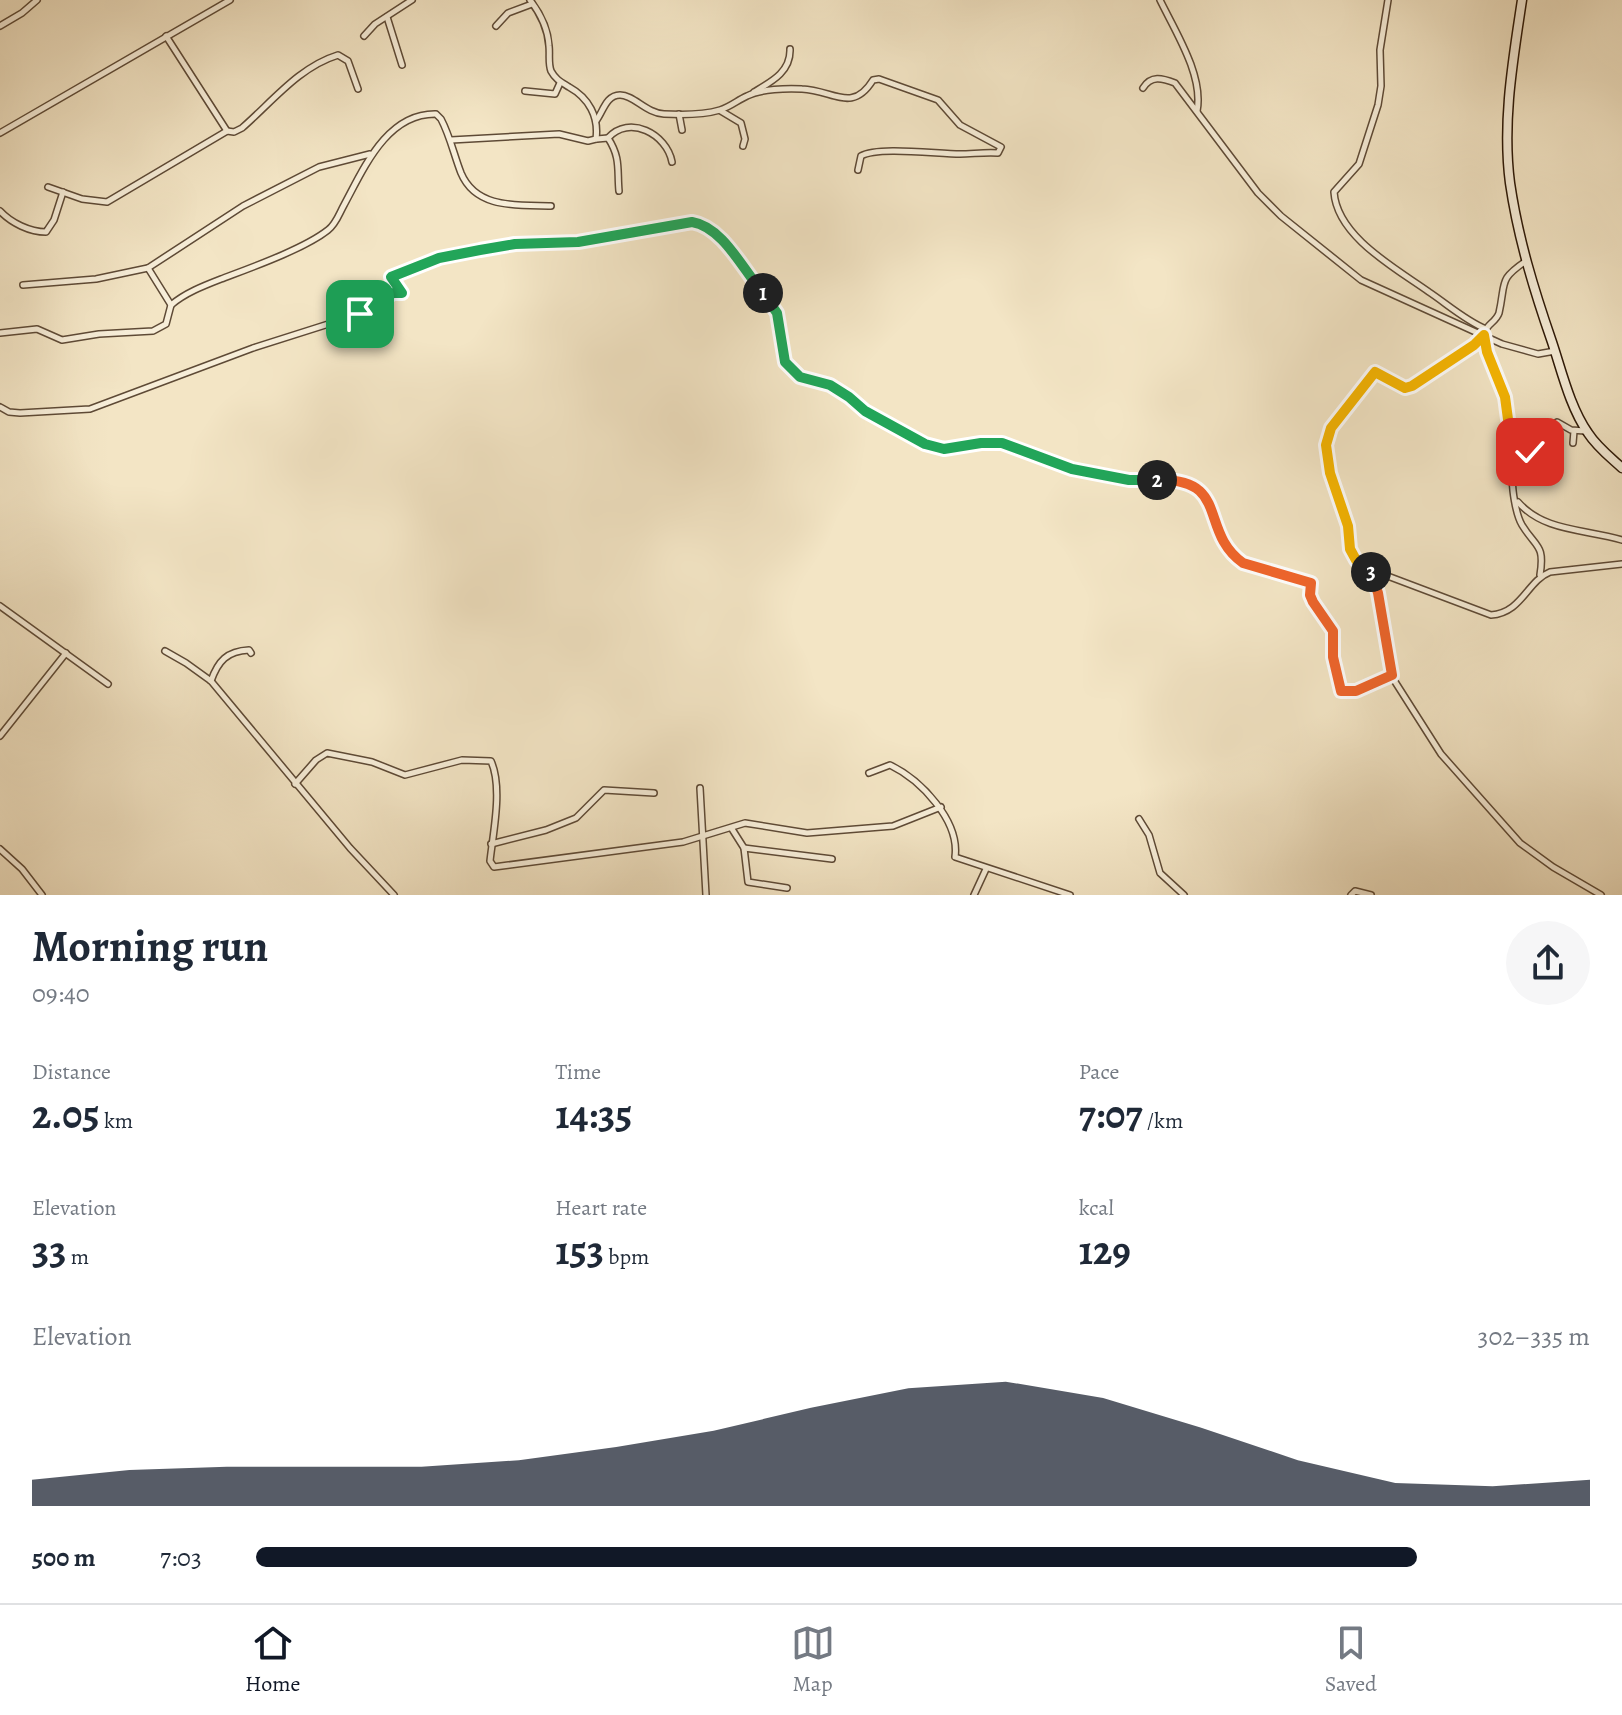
<!DOCTYPE html>
<html lang="en">
<head>
<meta charset="utf-8">
<style>
  body { margin:0; font-family:Alegreya,serif; background:#f6f6f7; color:#1f2937; height:100vh; display:flex; flex-direction:column; font-size:30px; white-space:nowrap }
  * { box-sizing:border-box; margin:0 }
  p { font-size:26px; color:#747a83 }
  .icon { flex:none; width:44px; height:44px; fill:none; stroke:currentColor; stroke-width:2; stroke-linecap:round; stroke-linejoin:round }
  .map { position:relative; height:895px; overflow:hidden }
  .side { display:flex; flex-direction:column; background:#fff; flex:1 }
  .side>* { flex:none }
  .pin { position:absolute; display:grid; place-items:center; width:68px; height:68px; color:#fff; margin:-34px; border-radius:16px; box-shadow:0 4px 12px #0006 }
  .km { position:absolute; width:40px; height:40px; margin:-20px; border-radius:50%; background:#222; color:#fff; font-size:22px; line-height:40px; text-align:center }
  .round { display:grid; place-items:center; flex:none; width:84px; height:84px; border-radius:42px; background:#f6f6f7 }
  .headline { display:flex; align-items:center; justify-content:space-between; height:136px; padding:0 32px }
  h1 { font-size:44px; font-weight:600; line-height:60px }
  .stats { display:grid; grid-template-columns:repeat(3,1fr); gap:12px; height:136px; padding:8px 32px }
  .stats div { display:grid; align-content:center }
  .stats b { font-size:40px; font-weight:600 }
  .stats small { font-size:22px; font-weight:400 }
  .stats p { font-size:22px }
  .chart { height:224px; padding:16px 32px }
  .chart p { display:flex; justify-content:space-between }
  .chart svg { width:100%; height:144px; margin-top:8px; fill:#111827; opacity:.7 }
  ul { padding:0 32px; list-style:none; font-size:26px }
  li { display:grid; grid-template-columns:128px 96px 1fr; align-items:center; height:60px }
  li i { height:20px; border-radius:10px; background:#111827 }
  .dock { display:flex; justify-content:space-around; align-items:center; height:112px; border-top:2px solid #e0e1e3; background:#fff; font-size:22px; color:#747a83 }
  .dock a { display:grid; justify-items:center; gap:4px }
  .dock .on { color:#111827 }
  .map>svg:first-child { display:block }
</style>
</head>
<body>
<div class="map">
<svg width="1622" height="895" viewBox="0 0 1622 895">
  <rect width="100%" height="100%" fill="#f3e5c5"/>
  <filter id="stains"><feTurbulence type="fractalNoise" baseFrequency=".0025" numOctaves="4"/><feColorMatrix values="0 0 0 0 .2 0 0 0 0 .09 0 0 0 0 .02 0 0 0 .5 -.17"/></filter>
  <radialGradient id="worn" r=".72"><stop offset=".6" stop-color="#630" stop-opacity="0"/><stop offset="1" stop-color="#630" stop-opacity=".3"/></radialGradient>
  <g fill="none" stroke-linecap="round" stroke-linejoin="round">
    <defs>
      <g id="street">
        <path d="M1160,0C1175,31 1204,76 1197,111"/>
        <path d="M1388,0L1380,50L1381,86L1378,105L1359,164L1334,192C1337,237 1397,269 1429,292C1447,304 1466,321 1486,329"/>
        <polyline points="387,17 402,65"/>
        <polyline points="0,26 22,13 37,0"/>
        <polyline points="496,26 508,13 532,4"/>
        <polyline points="166,36 227,131"/>
        <polyline points="364,36 375,24 412,0"/>
        <path d="M1143,88C1151,75 1162,78 1175,83L1258,193L1281,216L1361,280L1502,344L1538,354L1555,351"/>
        <polyline points="525,91 555,94 560,83"/>
        <path d="M754,92C771,82 791,72 790,49"/>
        <polyline points="721,111 741,123 745,139 743,146"/>
        <polyline points="679,114 682,130"/>
        <path d="M596,121C603,112 606,95 620,95C634,95 646,113 664,114C682,115 703,115 720,110C730,107 738,100 747,96C761,89 787,88 802,89C833,90 852,114 873,80L879,79L938,100L960,125L1001,147L998,153C985,152 972,154 960,154C937,154 878,146 861,156L858,170"/>
        <polyline points="0,133 230,0"/>
        <path d="M608,138C629,114 667,134 672,162"/>
        <path d="M597,139L608,138C621,158 617,170 619,191"/>
        <path d="M451,140L559,134L588,141L596,139C599,117 589,98 569,87C561,82 556,80 551,71C548,63 550,54 549,46C548,29 540,13 530,0"/>
        <path d="M48,187L82,199L107,202L227,131L234,132L242,128C272,102 299,67 338,55L348,61L358,89"/>
        <path d="M0,211C11,223 30,232 46,232L54,220L63,192"/>
        <polyline points="23,285 96,279 148,268"/>
        <path d="M171,305C185,293 203,286 221,279C250,268 304,249 328,230C336,224 339,214 344,205C364,168 387,113 436,114L441,119C450,136 454,155 461,173C476,209 517,205 551,206"/>
        <polyline points="0,333 37,329 62,340 99,334 153,331 166,324 171,305 148,268 243,206 319,167 370,154"/>
        <path d="M1484,335L1474,345L1412,386L1405,388L1375,372L1331,428L1326,445L1327,458L1345,516L1353,557L1369,569L1491,615C1522,613 1527,581 1550,572L1622,564"/>
        <polyline points="0,407 9,412 20,413 90,409 253,348 360,314 393,293 402,293 391,277 439,258 480,250 515,244 578,242 677,223 702,223 719,234 775,307 785,362 800,377 830,385 865,411 930,447 944,449 981,443 1002,443 1072,469 1129,480 1171,480 1197,486 1203,492 1211,509 1221,538 1234,556 1254,567 1311,583 1310,595 1313,602 1333,631 1333,657 1341,691 1356,691 1392,675"/>
        <polyline points="1573,443 1574,431"/>
        <path d="M1515,471C1515,447 1511,420 1505,397C1499,377 1480,353 1485,332C1487,324 1496,322 1499,313C1506,282 1498,280 1526,261"/>
        <path d="M1518,502C1544,532 1586,529 1622,540"/>
        <polyline points="1370,569 1378,593 1392,677 1441,754 1520,843 1553,867 1601,895"/>
        <path d="M1540,575C1545,544 1536,548 1522,525C1516,515 1511,487 1513,475C1516,465 1547,429 1557,422L1571,430L1585,431"/>
        <polyline points="0,606 108,684"/>
        <polyline points="165,651 186,663 211,681 350,848 394,895"/>
        <path d="M211,681C218,661 227,651 249,650L251,653"/>
        <polyline points="0,736 66,653"/>
        <path d="M869,773L890,765C921,780 960,821 955,857L1070,895"/>
        <path d="M295,784L316,760L327,753L372,762L405,775L462,760L491,761C503,788 493,833 490,861L494,867L683,842L745,823L807,833L893,826L941,807"/>
        <polyline points="700,788 706,895"/>
        <polyline points="1139,819 1149,835 1160,873 1184,895"/>
        <polyline points="732,829 744,848 748,882 787,888"/>
        <polyline points="491,844 546,830 576,818 604,790 654,793"/>
        <polyline points="744,848 832,859"/>
        <polyline points="0,849 22,869 42,895"/>
        <polyline points="974,895 986,869"/>
        <polyline points="1351,895 1355,891 1371,895"/>
      </g>
      <path id="secondary" d="M1522,0C1513,60 1502,122 1510,183C1518,238 1534,290 1552,342C1562,372 1570,407 1588,433C1597,447 1610,457 1622,468"/>
    </defs>
    <use href="#street" stroke="#5e4a36" stroke-width="8"/>
    <use href="#secondary" stroke="#2c1706" stroke-width="11"/>
    <use href="#street" stroke="#f7eed9" stroke-width="5"/>
    <use href="#secondary" stroke="#f7eed9" stroke-width="8"/>
  </g>
  <g fill="none" stroke-linecap="round" stroke-linejoin="round">
    <defs>
      <path id="split-1" d="M360,314L393,293H402L391,277L439,258L480,250L515,244L578,242L692,222C723,227 743,270 763,293"/>
      <polyline id="split-2" points="763,293 777,313 785,362 800,377 830,385 849,397 865,411 925,444 944,449 981,443 1002,443 1072,469 1129,480 1157,480"/>
      <path id="split-3" d="M1157,480C1231,478 1198,531 1243,563L1311,583L1310,595L1313,602L1333,631V657L1341,691H1356L1392,675L1378,593L1371,572"/>
      <polyline id="split-4" points="1371,572 1356,560 1350,549 1348,526 1330,473 1326,445 1331,428 1375,372 1405,388 1412,386 1474,345 1484,335 1487,352 1505,397 1515,471 1530,452"/>
    </defs>
    <use href="#split-1" stroke="#fff" stroke-width="16"/>
    <use href="#split-2" stroke="#fff" stroke-width="16"/>
    <use href="#split-3" stroke="#fff" stroke-width="16"/>
    <use href="#split-4" stroke="#fff" stroke-width="16"/>
    <use href="#split-1" stroke="#22a559" stroke-width="10"/>
    <use href="#split-2" stroke="#22a559" stroke-width="10"/>
    <use href="#split-3" stroke="#f0652b" stroke-width="10"/>
    <use href="#split-4" stroke="#f5b400" stroke-width="10"/>
  </g>
  <rect width="100%" height="100%" filter="url(#stains)"/>
  <rect width="100%" height="100%" fill="url(#worn)"/>
</svg>
<div class="pin" style="left:360px;top:314px;background:#1e9e55"><svg class="icon" aria-label="arrive" viewBox="0 0 24 24"><path d="M6 21V4h12l-3 4 3 4H6"/></svg></div>
<div class="pin" style="left:1530px;top:452px;background:#d93025"><svg class="icon" aria-label="check" viewBox="0 0 24 24"><path d="M5 12l5 5 9-10"/></svg></div>
<b class="km" style="left:763px;top:293px">1</b>
<b class="km" style="left:1157px;top:480px">2</b>
<b class="km" style="left:1371px;top:572px">3</b>
</div>
<section class="side">
<div class="headline"><div><h1>Morning run</h1><p>09:40</p></div><a class="round"><svg class="icon" aria-label="share" viewBox="0 0 24 24"><path d="M12 15V3M7 8l5-5 5 5M5 13v7h14v-7"/></svg></a></div>
<div class="stats">
<div><p>Distance</p><b>2.05<small> km</small></b></div>
<div><p>Time</p><b>14:35</b></div>
<div><p>Pace</p><b>7:07<small> /km</small></b></div>
</div>
<div class="stats">
<div><p>Elevation</p><b>33<small> m</small></b></div>
<div><p>Heart rate</p><b>153<small> bpm</small></b></div>
<div><p>kcal</p><b>129</b></div>
</div>
<div class="chart"><p><span>Elevation</span>302–335 m</p>
<svg viewBox="0 0 160 44" preserveAspectRatio="none"><path d="M0 44V36L10 33L20 32L30 32L40 32L50 30L60 26L70 21L80 14L90 8L100 6L110 11L120 20L130 30L140 37L150 38L160 36V44z"/></svg>
</div>
<ul>
<li><b>500 m</b>7:03<i style="width:87%"></i></li>
</ul>
</section>
<nav class="dock">
<a class="on"><svg class="icon" aria-label="home" viewBox="0 0 24 24"><path d="M3 11l9-7 9 7M6 9v11h12V9"/></svg>Home</a>
<a><svg class="icon" aria-label="map" viewBox="0 0 24 24"><path d="M3 6l6-2 6 2 6-2v14l-6 2-6-2-6 2zM9 4v14M15 6v14"/></svg>Map</a>
<a><svg class="icon" aria-label="saved" viewBox="0 0 24 24"><path d="M7 4h10v16l-5-4-5 4z"/></svg>Saved</a>
</nav>
</body>
</html>
